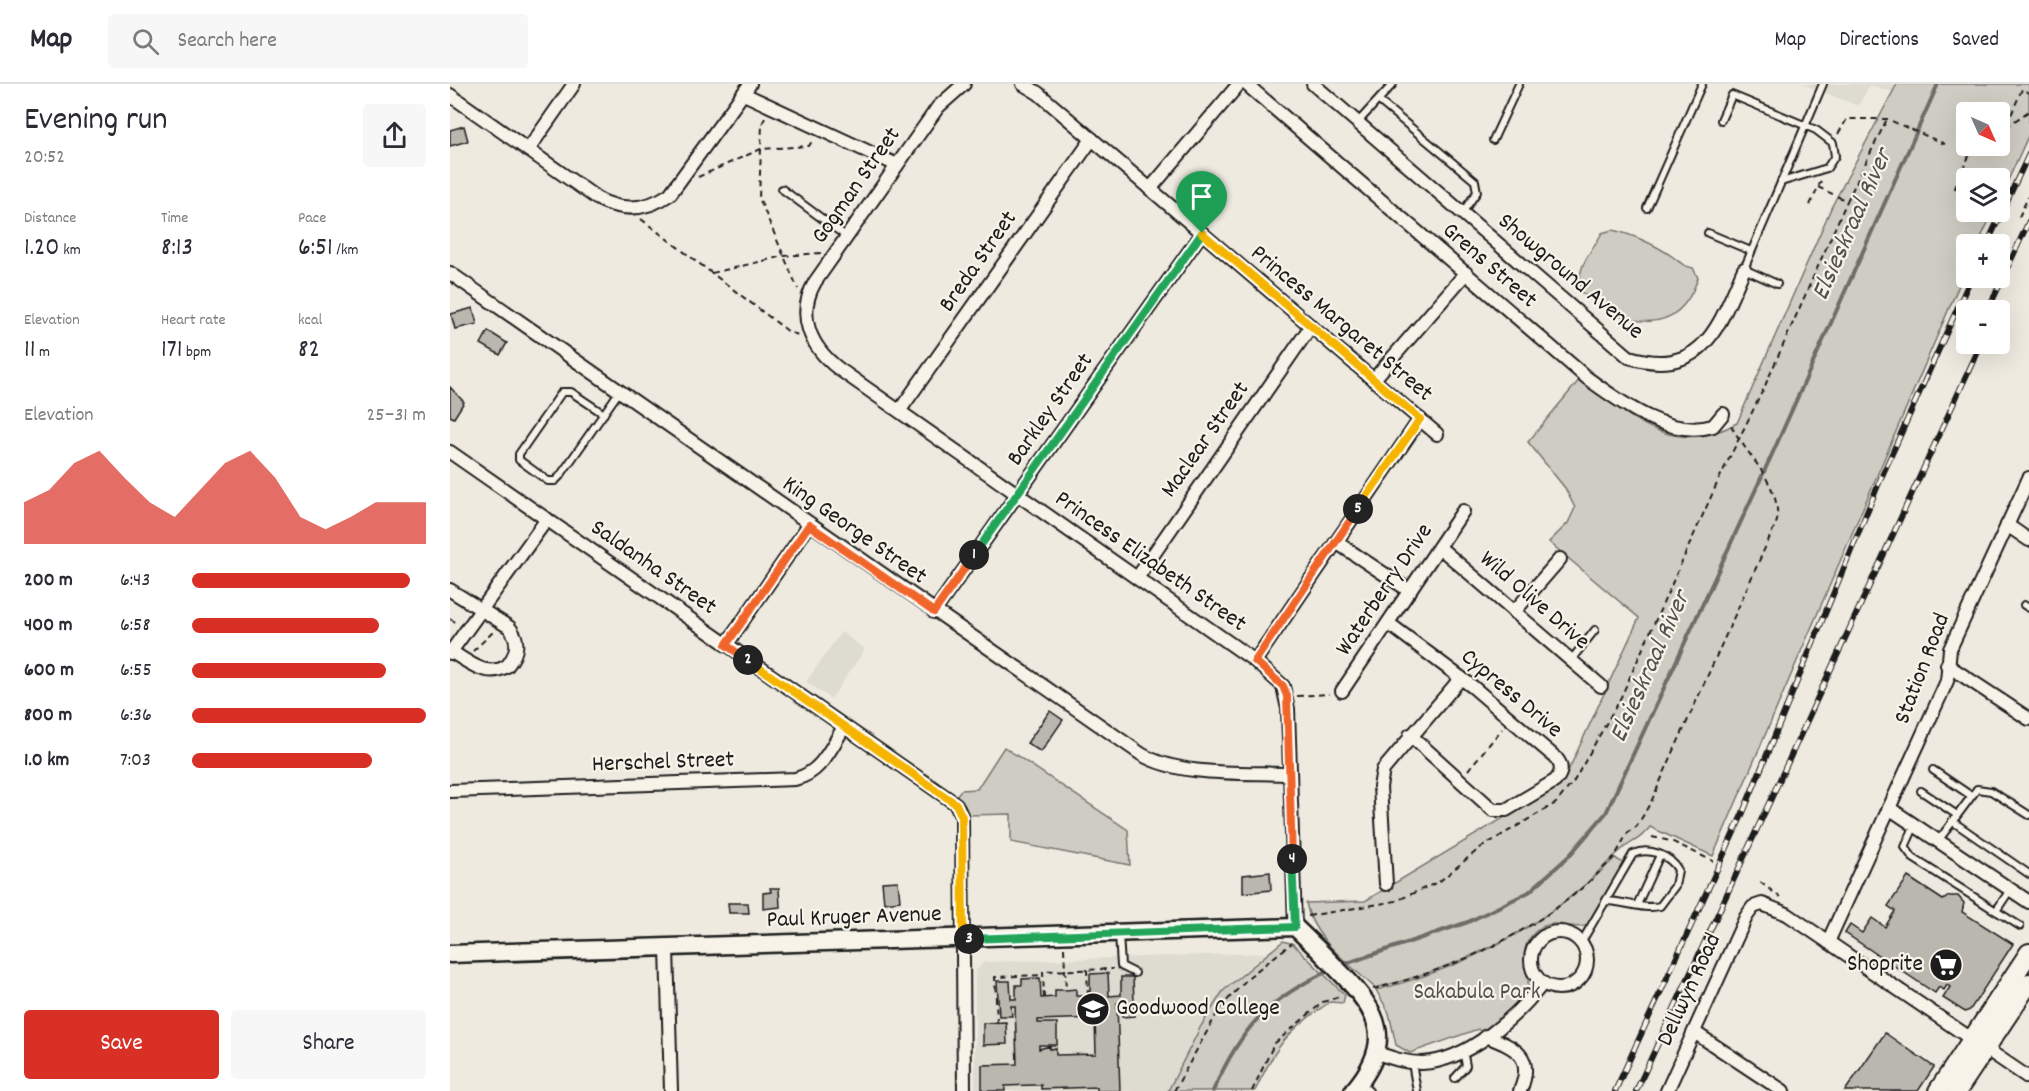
<!DOCTYPE html>
<html lang="en">
<head>
<meta charset="utf-8">
<style>
  body { margin:0; font-family:Dekko,sans-serif; background:#f7f7f7; color:#2b2b33; height:100vh; display:flex; flex-direction:column; font-size:22px; white-space:nowrap }
  * { box-sizing:border-box; margin:0 }
  p { font-size:20px; color:#7c7c81 }
  .icon { flex:none; width:33px; height:33px; fill:none; stroke:currentColor; stroke-width:2; stroke-linecap:round; stroke-linejoin:round }
  .map { position:relative; flex:1; overflow:hidden }
  .details { display:flex; flex-direction:column; background:#fff; width:450px }
  .details>* { flex:none }
  .needle { width:39px; rotate:135deg }
  .tools { position:absolute; left:1506px; top:18px; display:grid; gap:12px }
  .tools a { display:grid; place-items:center; width:54px; height:54px; border-radius:6px; background:#fff; box-shadow:0 6px 24px #0002; font-size:30px }
  .pin { position:absolute; display:grid; place-items:center; width:51px; height:51px; color:#fff; margin:-62px -26px; border-radius:50% 50% 50% 0; rotate:-45deg; box-shadow:0 0 6px #0007 }
  .pin .icon { rotate:45deg }
  .km { position:absolute; width:30px; height:30px; margin:-15px; border-radius:50%; background:#222; color:#fff; font-size:16px; line-height:30px; text-align:center }
  .round { display:grid; place-items:center; flex:none; width:63px; height:63px; border-radius:6px; background:#f7f7f7 }
  .summary { display:flex; align-items:center; justify-content:space-between; height:102px; padding:0 24px }
  h1 { font-size:33px; font-weight:600; line-height:45px }
  .figures { display:grid; grid-template-columns:repeat(3,1fr); gap:9px; height:102px; padding:6px 24px }
  .figures div { display:grid; align-content:center }
  .figures b { font-size:26px; font-weight:600 }
  .figures small { font-size:16px; font-weight:400 }
  .figures p { font-size:16px }
  .chart { height:168px; padding:12px 24px }
  .chart p { display:flex; justify-content:space-between }
  .chart svg { width:100%; height:108px; margin-top:6px; fill:#d93025; opacity:.7 }
  .primary-button { display:flex; gap:12px; margin-top:auto; padding:12px 24px }
  .primary-button a { flex:1; height:69px; border-radius:6px; background:#d93025; color:#fff; font-size:24px; font-weight:600; line-height:69px; text-align:center }
  .primary-button a+a { background:#f7f7f7; color:#2b2b33 }
  ul { padding:0 24px; list-style:none; font-size:20px }
  li { display:grid; grid-template-columns:96px 72px 1fr; align-items:center; height:45px }
  li i { height:15px; border-radius:8px; background:#d93025 }
  header { display:flex; align-items:center; gap:36px; box-sizing:border-box; height:84px; padding:0 30px; background:#fff; border-bottom:2px solid #e1e1e2 }
  header strong { font-size:28px }
  nav { display:flex; gap:33px; margin-inline-start:auto; font-size:21px }
  .search { width:420px; height:54px; background:#f7f7f7; display:flex; align-items:center; gap:15px; box-sizing:border-box; padding:0 21px; border-radius:6px; color:#7c7c81; font-size:22px }
  main { display:flex; flex:1; min-height:0 }
  .map>svg:first-child { display:block }
</style>
</head>
<body>
<header>
<strong>Map</strong>
<div class="search"><svg class="icon" aria-label="search" viewBox="0 0 24 24"><circle cx="10" cy="10" r="6"/><path d="M15 15l6 6"/></svg>Search here</div>
<nav><a>Map</a><a>Directions</a><a>Saved</a></nav>
</header>
<main>
<section class="details">
<div class="summary"><div><h1>Evening run</h1><p>20:52</p></div><a class="round"><svg class="icon" aria-label="share" viewBox="0 0 24 24"><path d="M12 15V3M7 8l5-5 5 5M5 13v7h14v-7"/></svg></a></div>
<div class="figures">
<div><p>Distance</p><b>1.20<small> km</small></b></div>
<div><p>Time</p><b>8:13</b></div>
<div><p>Pace</p><b>6:51<small> /km</small></b></div>
</div>
<div class="figures">
<div><p>Elevation</p><b>11<small> m</small></b></div>
<div><p>Heart rate</p><b>171<small> bpm</small></b></div>
<div><p>kcal</p><b>82</b></div>
</div>
<div class="chart"><p><span>Elevation</span>25–31 m</p>
<svg viewBox="0 0 160 44" preserveAspectRatio="none"><path d="M0 44V27L10 22L20 11L30 6L40 17L50 27L60 33L70 22L80 11L90 6L100 17L110 33L120 38L130 33L140 27L150 27L160 27V44z"/></svg>
</div>
<ul>
<li><b>200 m</b>6:43<i style="width:93%"></i></li>
<li><b>400 m</b>6:58<i style="width:80%"></i></li>
<li><b>600 m</b>6:55<i style="width:83%"></i></li>
<li><b>800 m</b>6:36<i style="width:100%"></i></li>
<li><b>1.0 km</b>7:03<i style="width:77%"></i></li>
</ul>
<div class="primary-button"><a>Save</a><a>Share</a></div>
</section>
<div class="map">
<svg width="1579" height="1007" viewBox="0 0 1579 1007">
  <rect width="100%" height="100%" fill="#eeeae0"/>
  <filter id="ink" filterUnits="userSpaceOnUse"><feTurbulence type="fractalNoise" baseFrequency=".0167" numOctaves="2"/><feDisplacementMap in="SourceGraphic" scale="12" xChannelSelector="R" yChannelSelector="G"/><feConvolveMatrix kernelMatrix="1 2 1 2 8 2 1 2 1" color-interpolation-filters="sRGB"/></filter>
  <g filter="url(#ink)">
    <g fill="#dedbd1">
      <polygon points="1353,0 1447,0 1443,8 1420,1 1408,22"/>
      <polygon points="391,548 415,565 381,615 356,598"/>
      <polygon points="816,869 773,907 751,942 718,1007 525,1007 525,887 534,878"/>
    </g>
    <g fill="#cfccc3" stroke="#767470" stroke-width="1.5" fill-rule="evenodd">
      <path d="M1447,0H1579V50L1550,114V94H1516V128H1543L1528,160H1516V185L1263,772L1200,743C1188,759 1181,756 1169,768C1155,780 1143,794 1129,806C1072,854 997,887 925,904C900,880 863,856 856,819L915,817L1113,698L1189,534L1099,458L1118,439L1125,424L1115,404L1078,358L1130,295C1181,333 1222,375 1287,339L1382,122ZM1516,28H1550V62H1516Z"/>
      <path d="M1162,146C1182,150 1206,161 1223,173C1231,179 1233,182 1243,184L1248,194C1227,257 1173,242 1131,208C1125,184 1140,170 1152,149Z"/>
      <polygon points="554,663 678,746 680,781 561,758 561,730 517,731 506,712 511,706 527,705"/>
      <path d="M1165,774L1173,779L1141,839C1124,851 1106,829 1085,848C1061,871 1088,893 1074,913C1064,928 1046,939 1031,948L1028,945L960,969L946,961L939,929L926,906C1017,884 1098,840 1165,774Z"/>
      <path d="M833,857L843,860L895,911L893,919L880,918C837,947 827,960 805,1007H718L751,942L773,907Z"/>
    </g>
    <g fill="none" stroke-linecap="round" stroke-linejoin="round">
      <g stroke="#6f6d69" stroke-width="4">
        <polyline points="889,882 1018,838 1079,808 1119,772 1156,729 1324,366 1488,0"/>
        <path d="M763,1007C792,942 818,915 882,885"/>
      </g>
    </g>
    <g fill="#bab7af" stroke="#1c1c1c" stroke-width="1.5" fill-rule="evenodd">
      <polygon points="14,42 18,57 0,62 0,46"/>
      <polygon points="23,224 27,240 5,245 1,230"/>
      <polygon points="38,247 57,259 50,271 31,260"/>
      <polygon points="0,303 14,318 4,334 0,332"/>
      <polygon points="600,627 613,636 591,668 577,659"/>
      <polygon points="820,788 821,806 793,809 793,791"/>
      <polygon points="1458,793 1493,816 1499,812 1508,812 1514,819 1512,828 1563,860 1520,926 1515,928 1493,914 1500,903 1497,901 1494,906 1489,903 1485,909 1395,849 1400,841 1412,849 1422,834 1435,843 1445,827 1438,822"/>
      <polygon points="448,797 450,817 434,819 432,798"/>
      <polygon points="320,804 329,804 330,823 313,825 313,809 321,808"/>
      <polygon points="278,819 298,819 299,829 279,829"/>
      <path d="M658,889L659,912L671,911V893H683L684,918H678V922H684L685,932L672,933L671,918L667,919L670,1007H647V1003L591,1005V1001H585L555,1002V1007H532V981L567,980L565,922H561L562,932H549L547,897H560L561,915H566V901H572V895L590,894L591,914L605,913V906H616L626,905V912H640V890ZM645,934L646,970L606,971V964L600,965V962L589,965V961H607V939H588V936Z"/>
      <polygon points="556,938 557,960 533,961 533,939"/>
      <polygon points="1435,949 1484,983 1468,1007 1395,1007"/>
    </g>
    <g fill="none" stroke-linecap="round" stroke-linejoin="round">
      <defs>
        <g id="lane">
          <polyline points="929,17 1025,97 1027,108 1012,129"/>
          <polyline points="1271,36 1282,11 1366,46 1383,59 1385,72 1377,84 1331,98"/>
          <polyline points="908,38 943,0"/>
          <polyline points="1043,56 1069,0"/>
          <polyline points="332,105 397,153"/>
          <polyline points="1197,124 1252,0"/>
          <polyline points="1258,149 1301,167"/>
          <polyline points="1327,200 1294,185 1373,0"/>
          <polyline points="154,330 121,308 112,308 69,370 69,376 98,397 105,397 110,392 169,308"/>
          <polyline points="1574,521 1579,524"/>
          <polyline points="1121,576 1145,546"/>
          <polyline points="1483,686 1520,711"/>
          <polyline points="1471,707 1507,731"/>
          <polyline points="1502,737 1579,790"/>
          <polyline points="1465,741 1455,763 1463,774 1546,827 1560,806"/>
          <polyline points="1488,757 1527,705 1541,707 1579,731"/>
          <polyline points="1187,821 1210,771"/>
          <polyline points="1546,827 1570,842"/>
          <polyline points="669,850 671,882 685,889"/>
          <path d="M1131,859L1183,770C1199,763 1220,771 1228,786L1225,802L1210,822C1193,826 1174,817 1156,817"/>
          <polyline points="962,979 967,1007"/>
          <polyline points="1005,994 1016,982 1013,966"/>
          <polyline points="910,999 919,1007"/>
        </g>
        <g id="street">
          <path d="M514,0L488,23L365,198C346,231 360,263 389,285L805,577L833,602L838,625L845,843"/>
          <polyline points="573,0 588,9 987,350"/>
          <path d="M796,0L1137,294C1170,318 1219,355 1263,342L1273,330"/>
          <path d="M863,0L1179,273C1254,295 1269,241 1294,185"/>
          <polyline points="294,10 447,81"/>
          <path d="M0,11L148,115C173,128 197,126 220,110L300,0"/>
          <polyline points="78,66 124,0"/>
          <polyline points="700,105 789,0"/>
          <path d="M0,189L691,670C729,693 795,688 839,690"/>
          <polyline points="924,295 1016,189"/>
          <polyline points="450,326 642,55"/>
          <polyline points="0,368 506,720 512,733 514,1007"/>
          <polyline points="1557,441 1579,456"/>
          <polyline points="886,458 960,507"/>
          <polyline points="989,463 1151,602"/>
          <polyline points="687,494 861,242"/>
          <path d="M0,506L59,543C70,556 68,569 57,582C36,595 18,577 0,567"/>
          <polyline points="484,528 752,149"/>
          <polyline points="1064,528 1110,475"/>
          <path d="M938,539L1023,603L1106,674C1113,682 1112,689 1105,697L1056,726H1043L960,651"/>
          <polyline points="276,561 359,441"/>
          <polyline points="0,569 97,435"/>
          <polyline points="805,577 970,335"/>
          <polyline points="1497,581 1579,635"/>
          <polyline points="892,607 1013,427"/>
          <path d="M0,707L345,695C371,689 381,664 394,643"/>
          <polyline points="1439,724 1579,818"/>
          <polyline points="936,800 930,703 933,686 1011,594"/>
          <circle cx="1109" cy="876" r="28"/>
          <polyline points="1378,858 1497,597 1500,565 1579,394"/>
          <polyline points="217,864 221,1007"/>
          <polyline points="1244,948 1333,1007"/>
          <path d="M1036,952C1066,964 1085,972 1070,1007"/>
          <path d="M927,969C942,974 956,979 972,979C1018,977 1066,933 1093,899"/>
          <polyline points="1217,1007 1296,833 1303,823 1312,820 1337,830 1579,994"/>
        </g>
        <path id="secondary" d="M0,870L845,843C861,858 876,873 891,889C931,930 944,959 903,1007"/>
        <g id="primary">
          <polyline points="1488,1007 1579,869"/>
          <polyline points="1507,1007 1579,899"/>
        </g>
      </defs>
      <use href="#lane" stroke="#1c1c1c" stroke-width="10"/>
      <use href="#street" stroke="#1c1c1c" stroke-width="16"/>
      <use href="#secondary" stroke="#1c1c1c" stroke-width="21"/>
      <use href="#primary" stroke="#1c1c1c" stroke-width="22"/>
      <g stroke="#1c1c1c" stroke-width="2" stroke-dasharray="6 4.5" stroke-linecap="butt">
        <polyline points="315,34 312,40 309,114 348,205"/>
        <polyline points="1556,43 1579,27"/>
        <polyline points="1550,47 1556,43 1572,5 1579,9"/>
        <polyline points="1388,50 1397,35 1437,35 1495,60"/>
        <polyline points="248,93 311,65 359,62 362,57"/>
        <polyline points="1368,103 1397,117 1437,35"/>
        <polyline points="1516,109 1505,104 1522,65 1528,62"/>
        <polyline points="1360,121 1371,97"/>
        <polyline points="1569,133 1578,113"/>
        <polyline points="191,135 339,248 348,251"/>
        <polyline points="262,189 334,172 371,169"/>
        <polyline points="0,535 7,539"/>
        <polyline points="23,567 43,548"/>
        <polyline points="847,612 880,610"/>
        <polyline points="1018,686 1052,645"/>
        <polyline points="1202,753 1221,757 1263,777"/>
        <polyline points="1310,798 1330,813"/>
        <polyline points="858,832 946,817 990,797 1030,764 1106,719 1124,697 1171,613 1269,395 1314,304 1397,117"/>
        <polyline points="614,864 616,906"/>
        <polyline points="637,885 638,912"/>
        <path d="M923,905C1011,884 1102,841 1163,774C1169,767 1172,758 1177,750C1179,746 1184,745 1187,742C1192,734 1196,726 1201,718L1327,437C1331,398 1295,371 1280,339"/>
        <polyline points="594,914 593,887 663,885"/>
        <polyline points="547,939 545,893 593,891"/>
        <polyline points="724,1007 770,924 800,892 842,859"/>
        <polyline points="802,1007 824,960 873,918 892,912"/>
      </g>
      <use href="#lane" stroke="#f7f3e8" stroke-width="6"/>
      <use href="#street" stroke="#f7f3e8" stroke-width="12"/>
      <use href="#secondary" stroke="#f7f3e8" stroke-width="16"/>
      <use href="#primary" stroke="#f7f3e8" stroke-width="18"/>
      <defs>
        <g id="rail">
          <polyline points="1537,160 1579,70"/>
          <polyline points="1538,226 1579,137"/>
          <polyline points="1165,1007 1292,731 1431,394 1521,194"/>
          <polyline points="1186,1007 1531,260"/>
        </g>
      </defs>
      <use href="#rail" stroke="#1c1c1c" stroke-width="6"/>
      <use href="#rail" stroke="#f7f3e8" stroke-width="4" stroke-dasharray="11" stroke-linecap="butt"/>
    </g>
  </g>
  <g fill="none" stroke-linecap="round" stroke-linejoin="round" filter="url(#ink)">
    <defs>
      <polyline id="split-1" points="524,471 752,149"/>
      <polyline id="split-2" points="298,576 276,561 359,441 484,528 524,471"/>
      <polyline id="split-3" points="298,576 506,720 512,733 513,855 519,855"/>
      <polyline id="split-4" points="519,855 845,843 842,775"/>
      <polyline id="split-5" points="842,775 837,612 833,602 805,577 908,425"/>
      <polyline id="split-6" points="752,149 970,335 908,425"/>
    </defs>
    <use href="#split-1" stroke="#fff" stroke-width="12"/>
    <use href="#split-2" stroke="#fff" stroke-width="12"/>
    <use href="#split-3" stroke="#fff" stroke-width="12"/>
    <use href="#split-4" stroke="#fff" stroke-width="12"/>
    <use href="#split-5" stroke="#fff" stroke-width="12"/>
    <use href="#split-6" stroke="#fff" stroke-width="12"/>
    <use href="#split-1" stroke="#22a559" stroke-width="8"/>
    <use href="#split-2" stroke="#f0652b" stroke-width="8"/>
    <use href="#split-3" stroke="#f5b400" stroke-width="8"/>
    <use href="#split-4" stroke="#22a559" stroke-width="8"/>
    <use href="#split-5" stroke="#f0652b" stroke-width="8"/>
    <use href="#split-6" stroke="#f5b400" stroke-width="8"/>
  </g>
  <defs>
    <symbol id="supermarket-disc" viewBox="-11 -11 22 22"><circle r="9.5" fill="#1c1c1c" stroke="#f7f3e8"/><path d="M-6-5.5h2.5l.6 2H6L4.5 2H-2.5L-4.4-4H-6ZM-1.5 3.2a1.3 1.3 0 1 0 .1 0ZM3 3.2a1.3 1.3 0 1 0 .1 0Z" fill="#fff"/></symbol>
    <symbol id="university-disc" viewBox="-11 -11 22 22"><circle r="9.5" fill="#1c1c1c" stroke="#f7f3e8"/><path d="M0-5L7-2L0 1L-7-2ZM-4 1L0 2.5L4 1V4Q0 6-4 4Z" fill="#fff"/></symbol>
  </defs>
  <g fill-rule="evenodd">
    <use href="#supermarket-disc" x="1477" y="862" width="38" height="38"/>
    <use href="#university-disc" x="624" y="906" width="38" height="38"/>
  </g>
  <g text-anchor="middle" dominant-baseline="central" stroke-width="4.5" stroke-linejoin="round" paint-order="stroke">
    <g font-size="24" fill="#1c1c1c" stroke="#f7f3e8">
      <text transform="translate(407 102) rotate(-55)">Gogman Street</text>
      <text transform="translate(529 178) rotate(-55)">Breda Street</text>
      <text transform="translate(1039 182) rotate(41)">Grens Street</text>
      <text transform="translate(1120 193) rotate(40)">Showground Avenue</text>
      <text transform="translate(891 240) rotate(40)">Princess Margaret Street</text>
      <text transform="translate(601 326) rotate(-55)">Barkley Street</text>
      <text transform="translate(756 356) rotate(-55)">Maclear Street</text>
      <text transform="translate(404 447) rotate(35)">King George Street</text>
      <text transform="translate(700 478) rotate(35)">Princess Elizabeth Street</text>
      <text transform="translate(203 484) rotate(35)">Saldanha Street</text>
      <text transform="translate(935 506) rotate(-56)">Waterberry Drive</text>
      <text transform="translate(1084 517) rotate(41)">Wild Olive Drive</text>
      <text transform="translate(1473 585) rotate(-69)">Station Road</text>
      <text transform="translate(1061 610) rotate(40)">Cypress Drive</text>
      <text transform="translate(213 679) rotate(-2)">Herschel Street</text>
      <text transform="translate(404 834) rotate(-2)">Paul Kruger Avenue</text>
      <text transform="translate(1240 906) rotate(-65)">Dellwyn Road</text>
    </g>
    <g font-size="24" fill="#1c1c1c" stroke="#f7f3e8" text-anchor="end">
      <text x="1473" y="881">Shoprite</text>
      <text x="666" y="925" text-anchor="start">Goodwood College</text>
    </g>
    <g font-size="24" fill="#52514e" stroke="#f7f3e8">
      <text x="1027" y="909">Sakabula Park</text>
    </g>
    <g font-size="26" font-style="italic" fill="#535250" stroke="#f7f3e8">
      <text transform="translate(1403 141) rotate(-66)">Elsieskraal River</text>
      <text transform="translate(1201 583) rotate(-66)">Elsieskraal River</text>
    </g>
  </g>
</svg>
<div class="tools">
<a><svg class="needle" viewBox="-14 -14 28 28"><path d="M0-13l5 13h-10z" fill="#e53935"/><path d="M0 13l5-13h-10z" fill="#7c7c81"/></svg></a>
<a><svg class="icon" aria-label="layers" viewBox="0 0 24 24"><path d="M12 4l9 5-9 5-9-5zM3 14l9 5 9-5"/></svg></a>
<a>+</a>
<a>−</a>
</div>
<div class="pin" style="left:752px;top:149px;background:#1e9e55"><svg class="icon" aria-label="arrive" viewBox="0 0 24 24"><path d="M6 21V4h12l-3 4 3 4H6"/></svg></div>
<b class="km" style="left:524px;top:471px">1</b>
<b class="km" style="left:298px;top:576px">2</b>
<b class="km" style="left:519px;top:855px">3</b>
<b class="km" style="left:842px;top:775px">4</b>
<b class="km" style="left:908px;top:425px">5</b>
</div>
</main>
</body>
</html>
